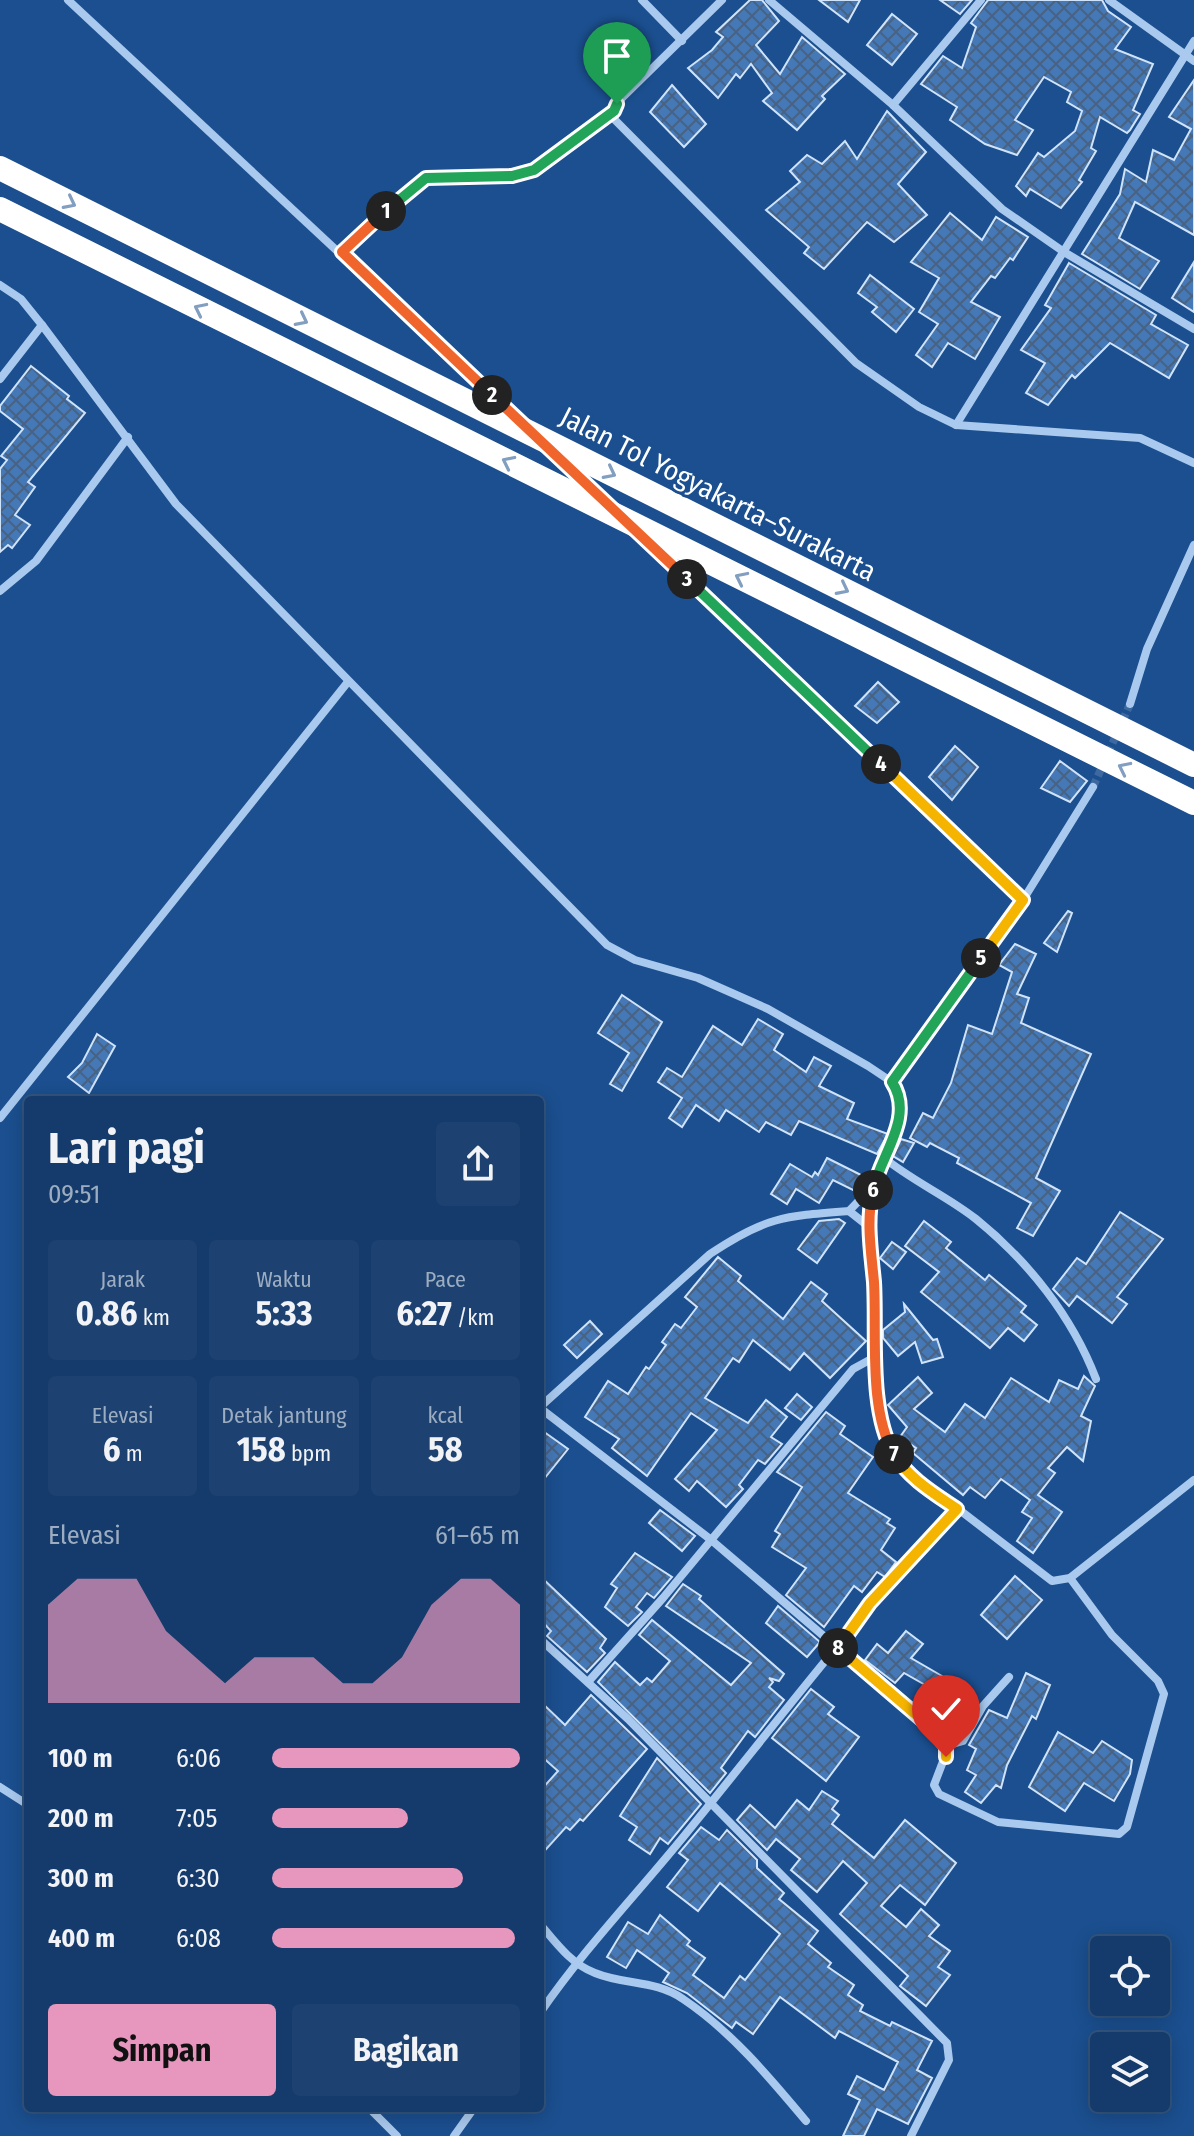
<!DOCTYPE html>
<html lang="id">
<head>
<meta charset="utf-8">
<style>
  body { margin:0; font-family:"Fira Sans Condensed",sans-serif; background:#1d4271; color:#f1f3f6; height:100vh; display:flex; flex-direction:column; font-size:30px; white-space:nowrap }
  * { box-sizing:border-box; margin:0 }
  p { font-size:26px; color:#9dadc1 }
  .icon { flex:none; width:44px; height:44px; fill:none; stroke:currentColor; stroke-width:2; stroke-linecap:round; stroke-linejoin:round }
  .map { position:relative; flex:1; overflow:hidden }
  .panel { position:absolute; left:24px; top:1096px; width:520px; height:1016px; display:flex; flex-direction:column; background:#143b6b; border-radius:8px; box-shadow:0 4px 20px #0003,0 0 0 2px #33557e }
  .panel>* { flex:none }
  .tools { position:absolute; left:1090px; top:1936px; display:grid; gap:16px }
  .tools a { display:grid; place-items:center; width:80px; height:80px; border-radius:8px; background:#143b6b; box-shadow:0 4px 20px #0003,0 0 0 2px #33557e; font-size:40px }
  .pin { position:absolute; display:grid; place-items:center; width:68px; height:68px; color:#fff; margin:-82px -34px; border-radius:50% 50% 50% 0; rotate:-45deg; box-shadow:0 0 8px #0007 }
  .pin .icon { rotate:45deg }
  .km { position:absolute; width:40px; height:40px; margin:-20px; border-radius:50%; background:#222; color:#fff; font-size:22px; line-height:40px; text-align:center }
  .round { display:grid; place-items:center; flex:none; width:84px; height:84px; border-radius:8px; background:#1d4271 }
  .overview { display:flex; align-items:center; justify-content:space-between; height:136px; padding:0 24px }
  h1 { font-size:44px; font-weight:700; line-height:60px }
  .metrics { display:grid; grid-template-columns:repeat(3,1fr); gap:12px; height:136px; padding:8px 24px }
  .metrics div { display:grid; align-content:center; border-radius:8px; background:#1d4271; text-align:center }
  .metrics b { font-size:34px; font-weight:700 }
  .metrics small { font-size:22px; font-weight:400 }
  .metrics p { font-size:22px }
  .chart { height:224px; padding:16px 24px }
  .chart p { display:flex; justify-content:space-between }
  .chart svg { width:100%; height:144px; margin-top:8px; fill:#e797bd; opacity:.7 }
  .button { display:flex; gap:16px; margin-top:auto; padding:16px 24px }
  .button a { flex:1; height:92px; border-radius:8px; background:#e797bd; color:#111; font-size:32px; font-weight:700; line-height:92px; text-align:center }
  .button a+a { background:#1d4271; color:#f1f3f6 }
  ul { padding:0 24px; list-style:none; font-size:26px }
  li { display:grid; grid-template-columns:128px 96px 1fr; align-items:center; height:60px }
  li i { height:20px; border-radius:10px; background:#e797bd }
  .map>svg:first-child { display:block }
</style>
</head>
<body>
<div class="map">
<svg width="1194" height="2136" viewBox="0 0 1194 2136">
  <defs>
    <pattern id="building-cross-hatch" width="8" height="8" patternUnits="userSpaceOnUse" patternTransform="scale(2)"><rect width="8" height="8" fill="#4478b7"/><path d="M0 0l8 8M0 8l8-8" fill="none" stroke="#486282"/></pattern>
  </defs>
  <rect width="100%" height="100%" fill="#1b4f8f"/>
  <g fill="url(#building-cross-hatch)" stroke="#cfe3fa" stroke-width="2">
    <polygon points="750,0 762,0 779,21 756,45 780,74 802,37 845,74 822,96 825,99 797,130 763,101 772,93 751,64 740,78 736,74 718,98 688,68 712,50 723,37 716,32"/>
    <polygon points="819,0 860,0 848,22"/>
    <polygon points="940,0 972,0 960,14"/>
    <polygon points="988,0 1102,0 1108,11 1131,27 1115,49 1153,64 1133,110 1140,114 1130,130 1127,133 1100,117 1091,148 1096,151 1079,180 1082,182 1061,208 1030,189 1026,196 1016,186 1038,153 1044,157 1075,131 1082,111 1067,102 1071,92 1044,77 1015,120 1033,130 1017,155 985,144 950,120 957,107 921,84 943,56 962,68 976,27 971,23"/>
    <polygon points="892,14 917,34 892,65 867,45"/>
    <polygon points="1194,80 1194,235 1135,202 1119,238 1159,261 1140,289 1082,254 1120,194 1125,169 1146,182 1153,150 1174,160 1191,129 1169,117"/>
    <polygon points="672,85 706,124 684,147 650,112"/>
    <polygon points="887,111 926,152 898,184 927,215 894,242 867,222 824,269 804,253 809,247 766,210 800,182 790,171 807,155 822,164 845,141 857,159"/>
    <polygon points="950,213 982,240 996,217 1028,237 1013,260 1010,258 995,278 991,276 971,302 1000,317 975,359 948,343 932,367 916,355 938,324 919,312 939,278 911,262"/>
    <polygon points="1194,262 1194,312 1172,298"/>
    <polygon points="1069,263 1156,315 1151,324 1188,345 1169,378 1110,343 1075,378 1072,375 1048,405 1026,393 1045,363 1021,350 1051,308 1045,305"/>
    <polygon points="870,275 914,309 896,332 872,312 877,307 858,293"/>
    <polygon points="31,366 69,396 67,399 85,413 28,482 35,487 15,515 30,525 12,548 8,545 0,552 0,469 7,460 1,456 23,429 0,411 0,406"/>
    <polygon points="878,682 899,702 877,723 855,706"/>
    <polygon points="955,746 978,767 952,800 929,777"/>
    <polygon points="1060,761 1087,781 1070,802 1041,788"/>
    <polygon points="1068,911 1072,913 1057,952 1044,943"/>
    <polygon points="1015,944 1036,954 1017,994 1029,998 1021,1023 1091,1054 1036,1178 1060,1191 1033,1236 1017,1228 1031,1203 957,1163 959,1158 930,1143 927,1147 910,1138 923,1113 933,1118 951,1083 968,1025 992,1034 1012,972 999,965"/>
    <polygon points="622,995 662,1022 622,1091 610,1084 629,1053 598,1033"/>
    <polygon points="758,1019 783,1034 774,1050 806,1072 814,1057 831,1066 819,1086 854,1103 847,1119 888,1134 877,1154 799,1121 791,1135 766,1122 759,1132 726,1110 719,1121 696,1105 682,1127 669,1118 682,1098 658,1082 667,1068 682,1077 713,1026 742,1045"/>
    <polygon points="97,1034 115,1046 89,1093 68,1077 82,1063"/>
    <polygon points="901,1139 914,1143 903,1162 893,1156"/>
    <polygon points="827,1158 865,1177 857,1192 833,1180 819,1203 796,1189 787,1204 771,1194 790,1164 812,1177 815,1172 818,1175"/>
    <polygon points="1120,1212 1163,1239 1117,1297 1127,1304 1112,1323 1077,1296 1069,1306 1053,1289 1077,1258 1086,1264"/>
    <polygon points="839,1219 845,1223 817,1263 798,1249 819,1221"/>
    <polygon points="924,1221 951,1242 946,1248 985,1280 989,1275 1026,1306 1021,1312 1037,1325 1024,1341 1008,1328 990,1348 921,1292 939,1272 905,1246"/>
    <polygon points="892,1242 906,1252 893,1269 880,1258"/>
    <polygon points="718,1257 741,1276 738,1281 783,1319 811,1282 827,1294 822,1301 866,1341 830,1378 804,1353 790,1370 753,1340 739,1362 733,1358 705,1398 748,1423 766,1400 787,1417 771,1437 782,1444 765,1464 758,1460 739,1485 743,1489 726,1507 697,1481 689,1491 675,1479 717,1430 691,1413 647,1476 612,1448 619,1439 585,1417 608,1381 628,1394 646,1367 649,1369 666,1345 662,1342 675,1324 681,1328 697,1307 685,1297"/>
    <polygon points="904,1304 933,1340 937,1339 943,1357 922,1363 915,1342 898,1356 883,1338 883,1330 905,1312"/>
    <polygon points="590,1321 602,1334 577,1358 564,1345"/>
    <polygon points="1084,1376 1095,1386 1081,1416 1091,1421 1083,1461 1067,1447 1048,1468 1055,1473 1038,1495 1062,1512 1033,1553 1017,1541 1032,1518 1022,1512 1030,1500 1001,1479 985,1498 970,1487 963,1495 913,1453 916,1448 900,1437 907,1427 888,1405 918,1377 932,1393 914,1409 945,1432 965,1404 985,1418 1011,1378 1049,1402 1059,1380 1078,1389"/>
    <polygon points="797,1394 812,1407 801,1420 785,1408"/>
    <polygon points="826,1412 845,1426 840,1434 873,1457 848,1493 890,1519 887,1523 895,1528 881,1550 896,1562 885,1577 877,1572 862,1592 854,1586 824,1627 786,1595 806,1568 772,1547 780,1534 775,1531 802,1487 777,1472"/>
    <polygon points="540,1429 568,1449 540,1484"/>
    <polygon points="660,1510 695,1536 682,1551 649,1523"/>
    <polygon points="635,1553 672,1577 654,1598 647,1593 636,1607 642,1612 628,1626 605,1607 617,1588 611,1584"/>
    <polygon points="540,1576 606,1639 600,1648 605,1653 587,1672 547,1636 551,1631 540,1619"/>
    <polygon points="1015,1576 1042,1600 1007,1639 981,1615"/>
    <polygon points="683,1584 701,1596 699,1599 784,1674 779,1681 769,1678 773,1682 769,1687 784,1700 755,1737 748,1731 721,1768 726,1773 710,1793 598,1682 615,1662 640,1685 647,1678 652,1682 670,1661 639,1635 652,1620 731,1685 751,1663 666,1606"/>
    <polygon points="778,1606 820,1642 807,1657 766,1623"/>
    <polygon points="906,1631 923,1644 911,1658 942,1676 934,1690 904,1673 895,1683 865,1660 877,1644 888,1653"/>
    <polygon points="1026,1673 1050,1685 1036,1719 1032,1716 1007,1765 1001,1788 996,1785 981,1803 965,1792 976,1775 967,1770 976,1749 969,1745 989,1710 1007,1718"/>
    <polygon points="811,1689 834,1707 828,1714 859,1737 826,1781 772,1738"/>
    <polygon points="953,1689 977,1703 963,1726 940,1713"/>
    <polygon points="591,1695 647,1749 583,1821 580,1819 570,1830 566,1827 540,1856 540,1791 558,1771 540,1755 540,1701 565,1725"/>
    <polygon points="1058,1732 1093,1753 1102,1741 1132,1760 1130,1774 1114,1801 1084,1783 1065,1811 1029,1787"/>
    <polygon points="657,1758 701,1804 668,1844 660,1838 650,1854 629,1840 637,1827 620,1816"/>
    <polygon points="822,1791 838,1801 832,1809 839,1815 832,1824 874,1858 905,1820 956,1863 925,1905 900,1885 881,1906 906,1927 921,1909 939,1925 929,1936 950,1951 938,1967 950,1975 926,2006 900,1986 908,1976 840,1914 867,1883 843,1861 817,1892 791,1870 800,1859 776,1839 767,1850 737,1820 750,1805 775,1828 797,1800 809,1810"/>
    <polygon points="701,1827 719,1840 727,1830 757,1860 757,1868 784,1893 779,1899 818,1931 808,1944 831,1963 828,1967 854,1985 848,1995 863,2005 860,2011 890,2026 892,2022 932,2041 917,2070 932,2078 908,2124 877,2109 864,2136 843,2136 860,2100 848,2094 857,2076 884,2090 898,2062 839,2031 835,2038 780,1997 753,2034 736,2022 732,2028 687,1993 663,1982 669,1973 637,1950 626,1968 607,1957 628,1922 648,1934 660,1915 690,1941 687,1945 705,1958 693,1975 724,1998 740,1976 745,1980 780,1934 720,1883 698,1911 667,1887 688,1860 679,1853"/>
  </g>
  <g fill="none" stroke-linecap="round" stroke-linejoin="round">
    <polyline stroke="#3d69a0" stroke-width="8" stroke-dasharray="8 4" stroke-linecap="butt" points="1093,787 1130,704"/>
    <g stroke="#a9c9ee" stroke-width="8">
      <polyline points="68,0 512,414"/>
      <polyline points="642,0 682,41"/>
      <polyline points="722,0 622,98 614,111 615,120 856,363 919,407 956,425 1140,438 1194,463"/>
      <polyline points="769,0 893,105 1002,209 1064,252 1194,329"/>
      <polyline points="1109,0 1194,61"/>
      <polyline points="893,105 981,0"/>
      <polyline points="342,252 426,178 522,175 534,170 614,111"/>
      <polyline points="0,285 21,299 42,325 176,504 607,945 635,960 698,978 768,1009 868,1066 892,1082 899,1093 901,1106 895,1134 874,1184 868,1226 882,1416 889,1445 901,1465 1052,1581 1070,1578 1194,1480"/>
      <polyline points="0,379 42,325"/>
      <polyline points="956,425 1194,41"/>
      <polyline points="560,459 603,499"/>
      <polyline points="647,541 1023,900"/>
      <polyline points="0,591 36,561 128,437"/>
      <polyline points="1130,704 1147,649 1194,545"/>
      <polyline points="892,1082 1023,900 1093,787"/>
      <polyline points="0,1118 347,683"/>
      <path d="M883,1157C912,1181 947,1196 976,1219C1028,1261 1072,1316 1096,1379"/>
      <polyline points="849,1211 868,1226"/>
      <path d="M540,1407L710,1254C765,1217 784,1216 849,1211L872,1187"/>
      <polyline points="540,1408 710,1539 928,1725 947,1751 934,1785 939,1794 998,1822 1119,1834 1127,1827 1164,1694 1158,1681 1112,1635 1070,1578"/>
      <polyline points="540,1639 628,1719 947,2043 949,2060 911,2136"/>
      <polyline points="588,1682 663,1598 853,1369 875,1357"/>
      <polyline points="946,1746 963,1741 983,1706 1009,1677"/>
      <polyline points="0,1787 28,1805"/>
      <path d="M540,1924C556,1943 571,1964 595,1973C624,1985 656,1980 683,1999C731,2031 770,2078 806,2121"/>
      <path d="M540,2013C586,1946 642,1889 693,1825C780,1718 863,1609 957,1509"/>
      <polyline points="369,2108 397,2136"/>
      <polyline points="454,2136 474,2108"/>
    </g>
    <g stroke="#fff" stroke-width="24">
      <polyline points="0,168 1194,765"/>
      <polyline points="0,209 1194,803"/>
    </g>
  </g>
  <defs><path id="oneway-chevron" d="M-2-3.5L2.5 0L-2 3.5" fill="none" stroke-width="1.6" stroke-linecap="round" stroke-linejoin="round" transform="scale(2)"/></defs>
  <g stroke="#829ec1">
    <use href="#oneway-chevron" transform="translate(70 203) rotate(27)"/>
    <use href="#oneway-chevron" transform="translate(200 309) rotate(-154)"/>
    <use href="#oneway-chevron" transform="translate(302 320) rotate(27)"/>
    <use href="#oneway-chevron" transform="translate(508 462) rotate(-154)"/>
    <use href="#oneway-chevron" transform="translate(610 473) rotate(27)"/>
    <use href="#oneway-chevron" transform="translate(741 578) rotate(-154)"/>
    <use href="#oneway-chevron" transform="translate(843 589) rotate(27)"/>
    <use href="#oneway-chevron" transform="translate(1124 768) rotate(-154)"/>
  </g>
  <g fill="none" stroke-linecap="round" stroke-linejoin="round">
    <defs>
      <polyline id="split-1" points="386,211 426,178 512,176 534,170 614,111 617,104"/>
      <polyline id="split-2" points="386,211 342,252 492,395"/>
      <polyline id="split-3" points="492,395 687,579"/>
      <polyline id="split-4" points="687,579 881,764"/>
      <polyline id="split-5" points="881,764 1023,900 981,958"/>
      <path id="split-6" d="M873,1190C881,1154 915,1117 892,1082L981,958"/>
      <path id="split-7" d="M873,1190C866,1222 871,1250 874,1282C877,1333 868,1410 894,1454"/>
      <path id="split-8" d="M838,1648L870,1603L957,1509C935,1494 908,1478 894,1454"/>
      <polyline id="split-9" points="838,1648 928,1725 946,1746 946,1757"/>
    </defs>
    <use href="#split-1" stroke="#fff" stroke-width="16"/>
    <use href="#split-2" stroke="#fff" stroke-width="16"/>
    <use href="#split-3" stroke="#fff" stroke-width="16"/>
    <use href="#split-4" stroke="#fff" stroke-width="16"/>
    <use href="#split-5" stroke="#fff" stroke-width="16"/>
    <use href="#split-6" stroke="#fff" stroke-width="16"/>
    <use href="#split-7" stroke="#fff" stroke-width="16"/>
    <use href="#split-8" stroke="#fff" stroke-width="16"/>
    <use href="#split-9" stroke="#fff" stroke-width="16"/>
    <use href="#split-1" stroke="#22a559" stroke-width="10"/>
    <use href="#split-2" stroke="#f0652b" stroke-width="10"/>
    <use href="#split-3" stroke="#f0652b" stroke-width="10"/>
    <use href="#split-4" stroke="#22a559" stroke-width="10"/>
    <use href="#split-5" stroke="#f5b400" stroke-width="10"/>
    <use href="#split-6" stroke="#22a559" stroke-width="10"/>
    <use href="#split-7" stroke="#f0652b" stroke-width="10"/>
    <use href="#split-8" stroke="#f5b400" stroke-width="10"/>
    <use href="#split-9" stroke="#f5b400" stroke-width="10"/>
  </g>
  <g text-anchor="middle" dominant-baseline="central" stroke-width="6" stroke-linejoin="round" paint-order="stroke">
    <g font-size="28" fill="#fff" stroke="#1b4f8f">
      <text transform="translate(718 494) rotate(27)">Jalan Tol Yogyakarta–Surakarta</text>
    </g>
  </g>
</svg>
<div class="tools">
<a><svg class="icon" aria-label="locate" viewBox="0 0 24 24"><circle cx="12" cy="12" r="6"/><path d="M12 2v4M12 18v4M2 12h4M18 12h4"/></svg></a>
<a><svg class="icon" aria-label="layers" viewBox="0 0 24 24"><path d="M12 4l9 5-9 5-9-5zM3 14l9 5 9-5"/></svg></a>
</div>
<div class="pin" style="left:617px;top:104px;background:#1e9e55"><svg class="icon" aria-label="arrive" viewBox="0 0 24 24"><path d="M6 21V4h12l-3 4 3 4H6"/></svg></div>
<div class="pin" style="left:946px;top:1757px;background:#d93025"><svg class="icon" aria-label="check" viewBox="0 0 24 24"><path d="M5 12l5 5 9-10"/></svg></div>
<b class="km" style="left:386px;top:211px">1</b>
<b class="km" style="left:492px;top:395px">2</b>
<b class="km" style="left:687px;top:579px">3</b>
<b class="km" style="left:881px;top:764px">4</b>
<b class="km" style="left:981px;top:958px">5</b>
<b class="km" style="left:873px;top:1190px">6</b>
<b class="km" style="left:894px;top:1454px">7</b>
<b class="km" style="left:838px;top:1648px">8</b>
<section class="panel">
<div class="overview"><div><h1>Lari pagi</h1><p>09:51</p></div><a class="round"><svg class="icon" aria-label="share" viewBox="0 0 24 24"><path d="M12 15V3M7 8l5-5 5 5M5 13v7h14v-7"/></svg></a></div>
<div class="metrics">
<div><p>Jarak</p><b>0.86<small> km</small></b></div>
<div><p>Waktu</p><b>5:33</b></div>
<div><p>Pace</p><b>6:27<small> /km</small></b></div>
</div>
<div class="metrics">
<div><p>Elevasi</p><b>6<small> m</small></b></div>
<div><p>Detak jantung</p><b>158<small> bpm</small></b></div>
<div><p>kcal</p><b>58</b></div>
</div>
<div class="chart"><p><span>Elevasi</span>61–65 m</p>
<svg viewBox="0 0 160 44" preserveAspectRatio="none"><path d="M0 44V14L10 6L20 6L30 6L40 22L50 30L60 38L70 30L80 30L90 30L100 38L110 38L120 30L130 14L140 6L150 6L160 14V44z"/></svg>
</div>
<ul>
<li><b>100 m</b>6:06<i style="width:100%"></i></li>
<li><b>200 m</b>7:05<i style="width:55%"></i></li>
<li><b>300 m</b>6:30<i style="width:77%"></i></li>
<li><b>400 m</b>6:08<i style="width:98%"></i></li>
</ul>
<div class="button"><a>Simpan</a><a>Bagikan</a></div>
</section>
</div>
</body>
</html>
